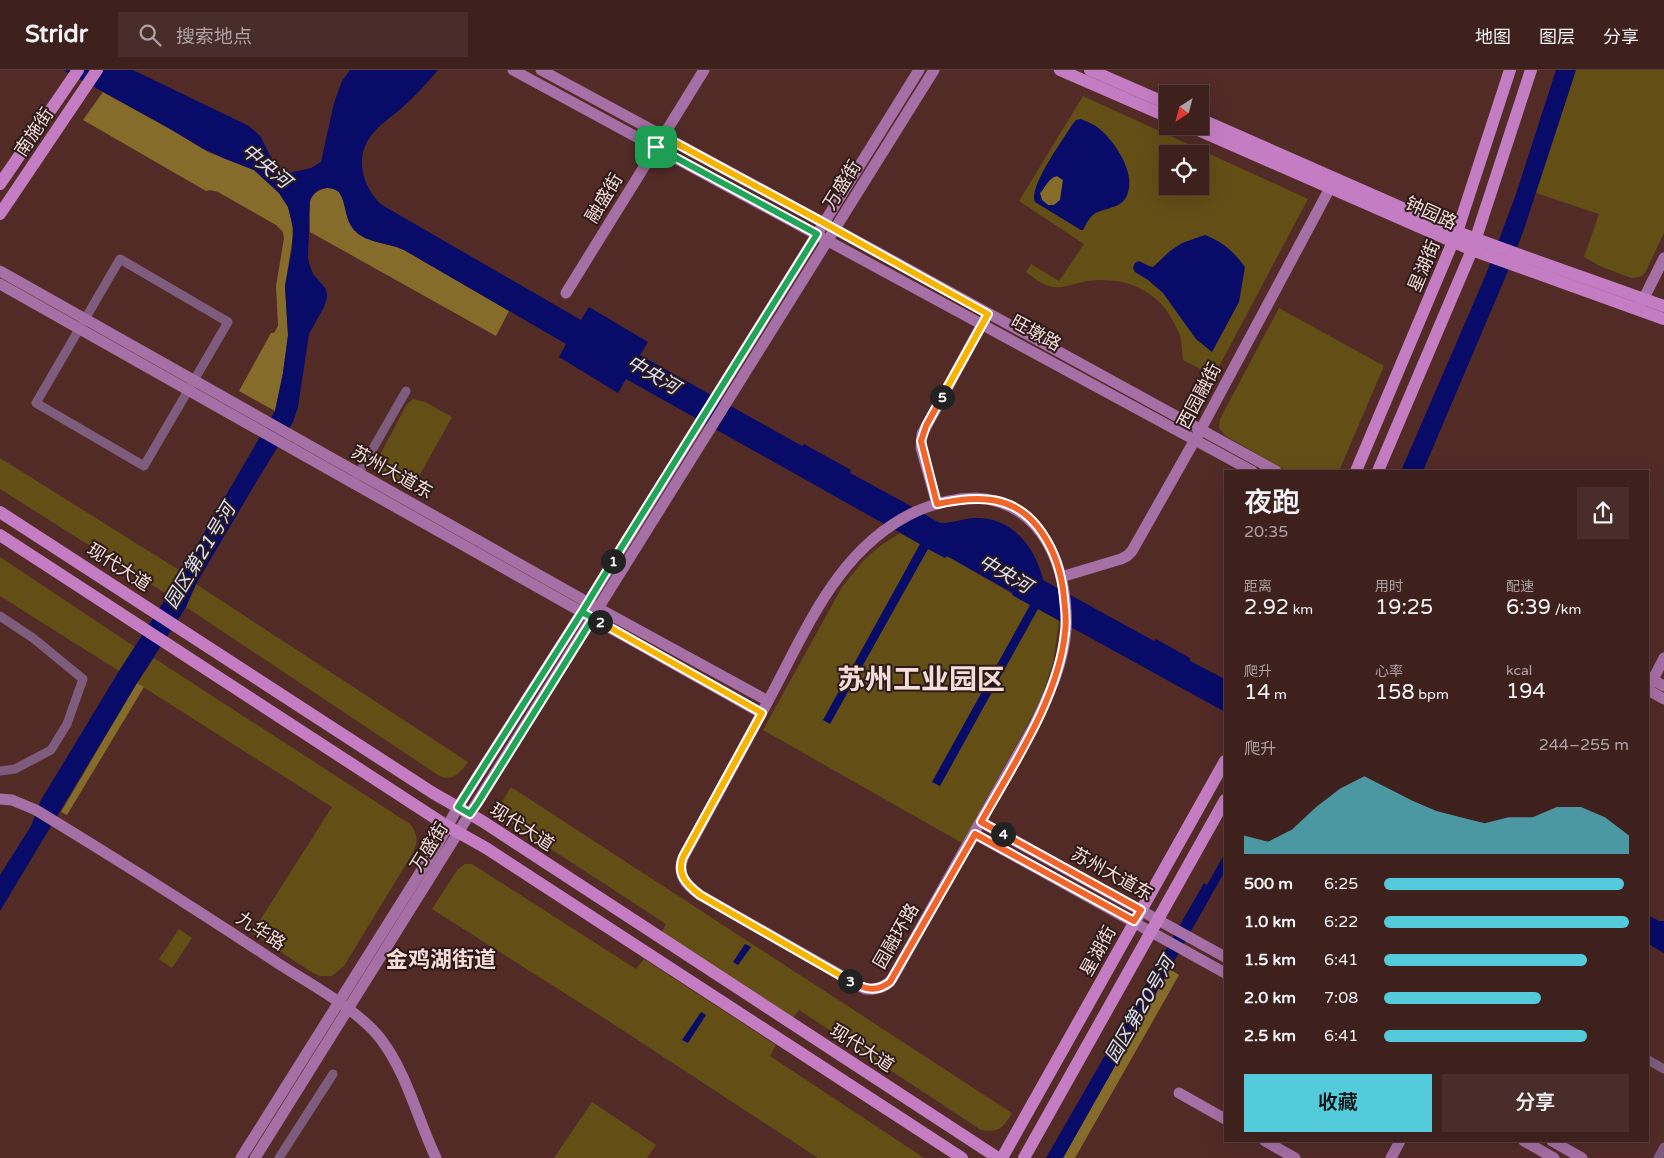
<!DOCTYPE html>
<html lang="zh">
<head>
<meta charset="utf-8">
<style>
  body { margin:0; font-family:"Varela Round","Noto Sans SC",sans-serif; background:#492d2a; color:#f1f3f6; height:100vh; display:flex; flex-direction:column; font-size:19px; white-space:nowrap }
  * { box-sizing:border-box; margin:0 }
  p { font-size:16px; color:#ada3a4 }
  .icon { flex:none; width:28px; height:28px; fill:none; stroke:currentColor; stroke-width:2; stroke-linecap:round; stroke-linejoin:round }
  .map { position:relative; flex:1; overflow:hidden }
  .drawer { position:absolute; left:1224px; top:400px; width:425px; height:672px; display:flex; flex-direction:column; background:#3e201d; border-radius:0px; box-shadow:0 5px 20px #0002,0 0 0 1px #573e3b }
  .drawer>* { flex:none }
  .needle { width:32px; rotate:216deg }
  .buttons { position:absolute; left:1159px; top:15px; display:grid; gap:10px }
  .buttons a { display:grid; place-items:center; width:50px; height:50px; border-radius:0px; background:#3e201d; box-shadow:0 5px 20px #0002,0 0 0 1px #573e3b; font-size:25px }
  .pin { position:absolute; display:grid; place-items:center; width:42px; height:42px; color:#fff; margin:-21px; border-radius:10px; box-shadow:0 2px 8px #0006 }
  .km { position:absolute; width:25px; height:25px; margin:-12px; border-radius:50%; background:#222; color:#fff; font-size:14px; line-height:25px; text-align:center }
  .round { display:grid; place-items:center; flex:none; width:52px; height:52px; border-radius:0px; background:#492d2a }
  .summary { display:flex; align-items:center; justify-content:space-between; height:85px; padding:0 20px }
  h1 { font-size:28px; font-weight:600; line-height:38px }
  .metrics { display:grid; grid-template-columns:repeat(3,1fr); gap:8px; height:85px; padding:5px 20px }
  .metrics div { display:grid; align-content:center }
  .metrics b { font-size:21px; font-weight:600 }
  .metrics small { font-size:14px; font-weight:400 }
  .metrics p { font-size:14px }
  .chart { height:140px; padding:10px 20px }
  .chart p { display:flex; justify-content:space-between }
  .chart svg { width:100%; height:90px; margin-top:5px; fill:#53cbdb; opacity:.7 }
  .action { display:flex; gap:10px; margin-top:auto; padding:10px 20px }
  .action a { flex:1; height:58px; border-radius:0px; background:#53cbdb; color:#111; font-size:20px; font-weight:600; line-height:58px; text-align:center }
  .action a+a { background:#492d2a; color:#f1f3f6 }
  ul { padding:0 20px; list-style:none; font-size:16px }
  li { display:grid; grid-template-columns:80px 60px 1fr; align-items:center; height:38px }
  li i { height:12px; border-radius:6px; background:#53cbdb }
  header { display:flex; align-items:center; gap:30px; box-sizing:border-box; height:70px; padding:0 25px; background:#3e201d; border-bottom:1px solid #573e3b }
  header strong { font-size:24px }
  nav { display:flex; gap:28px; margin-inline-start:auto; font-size:18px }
  .search { width:350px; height:45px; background:#492d2a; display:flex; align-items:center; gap:12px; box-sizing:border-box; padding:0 18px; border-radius:0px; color:#ada3a4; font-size:19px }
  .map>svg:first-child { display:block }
</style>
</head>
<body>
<header>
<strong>Stridr</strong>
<div class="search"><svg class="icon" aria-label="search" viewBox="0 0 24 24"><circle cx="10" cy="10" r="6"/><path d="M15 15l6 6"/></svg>搜索地点</div>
<nav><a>地图</a><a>图层</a><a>分享</a></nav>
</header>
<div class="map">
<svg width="1664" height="1088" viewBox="0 0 1664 1088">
  <rect width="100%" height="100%" fill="#522b27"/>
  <g fill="#634e16" fill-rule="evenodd">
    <polygon points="1576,0 1664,0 1664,163 1645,203 1640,207 1631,208 1602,197 1584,187 1599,144 1536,123"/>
    <path d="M1083,26L1308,129L1214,306L1183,290C1182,284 1182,277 1181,271C1181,266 1178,261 1176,257C1160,220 1125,206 1087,211C1075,213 1061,220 1049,216C1041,214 1033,207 1026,202L1031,194L1059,211L1084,174L1019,131ZM1168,84H1200V116H1168Z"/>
    <polygon points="1279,238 1384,296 1339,401 1287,401 1226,366 1219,358 1220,349"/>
    <polygon points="413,329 425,332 452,347 412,419 379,401 375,394 407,334"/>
    <polygon points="0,388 182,502 168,525 0,419"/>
    <polygon points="900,463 945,488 947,486 1059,551 1053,593 1042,626 1030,650 962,773 763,660 842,517 864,490 880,476"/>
    <polygon points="0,487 135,577 119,601 0,526"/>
    <path d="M196,514L468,692C460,703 452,713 438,705L186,537Z"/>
    <path d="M154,588L410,754C419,765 418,774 411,786L344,896L332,906H320L313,903L252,863L332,737L137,613Z"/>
    <path d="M511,717L1012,1043C1003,1058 999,1063 981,1060L799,940L793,948L662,862L666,854L502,747C497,736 505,727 511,717Z"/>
    <polygon points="465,794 472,794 636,899 644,889 776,975 770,986 924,1088 818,1088 604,948 432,839 458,799"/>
    <polygon points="179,859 192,868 172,898 159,889"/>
    <polygon points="592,1032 656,1075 647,1088 554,1088"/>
  </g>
  <g fill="#866c2a">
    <polygon points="103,22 175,62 208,82 254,100 279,123 288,137 292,151 293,166 285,216 288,265 283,303 275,341 239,321 271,263 274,263 278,256 276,216 284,168 283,162 276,155 218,122 210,120 206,121 83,50"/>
    <path d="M1057,106L1063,110L1060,130L1054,135H1047L1042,130L1040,123C1046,117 1048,108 1057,106Z"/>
    <path d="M327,118H333L339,122C345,131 345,142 349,152C359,174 385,171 404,180L509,241L496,266L310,162C310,142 303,123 327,118Z"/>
    <polygon points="137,613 144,617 67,745 61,742"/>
    <polygon points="1170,899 1179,905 1075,1088 1063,1088"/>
  </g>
  <g fill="#080b67" fill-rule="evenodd">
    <path d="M63,0H133L249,56L260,66L277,99L285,104L311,98L321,92L334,33L342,11L350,0H438C427,13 416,25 404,36C394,45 383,52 375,61C353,84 361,116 382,135L581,250L589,237L648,272L640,285L802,376L804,374L851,400L850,403C872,415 895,427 918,440C924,443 934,451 941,453C947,454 967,448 976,448C1012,447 1036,478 1043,510L1154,571L1156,569L1190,588V591L1225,609V642L1038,539L940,716L932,712L1030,535L1012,525L1013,523L947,486L945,488L928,479L830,654L823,650L920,474L626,309L618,323L559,287L566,274L404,180C385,171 359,174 349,152C345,142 345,131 339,122C328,114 314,118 310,131L308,188L310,196L313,204L326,219L327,227L324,237L309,264L298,337L293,352L258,409L196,514L186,537L137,613L0,841V805L31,756L41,730L119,601L168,525L275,341L283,303L288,265L285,216L292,179L293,158L288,137L279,123L254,100L223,88L202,78L167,57Z"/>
    <polygon points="1556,0 1576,0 1523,162 1505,208 1423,401 1401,401 1487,202 1516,124"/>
    <path d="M1081,49C1088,52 1096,55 1102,61C1117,75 1139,108 1125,129C1118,139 1103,138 1094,144C1089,148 1086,154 1083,160H1081L1035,132C1028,117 1063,70 1072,55L1076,50ZM1057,106L1063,110L1060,130L1054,135H1048L1042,130L1040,123C1046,117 1048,108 1057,106Z"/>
    <path d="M1205,165C1223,172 1233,181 1245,197L1239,232L1212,282L1196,269L1163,223L1148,210L1135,202L1133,198L1135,193L1139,191L1149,196L1153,197L1170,181L1182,173Z"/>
    <polygon points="1225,783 1225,801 1063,1088 1046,1088 1204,813 1207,815"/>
    <polygon points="1648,845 1659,851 1664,851 1664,883 1648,874"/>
    <polygon points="745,874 751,877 738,895 733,892"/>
    <polygon points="701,942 706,945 688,973 682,970"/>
  </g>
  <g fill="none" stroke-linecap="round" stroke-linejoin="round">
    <g stroke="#7f5c7e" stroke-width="9">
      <polygon points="120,189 228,252 144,396 36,333"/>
      <polyline points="356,408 406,321"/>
      <polyline points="0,546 33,568 83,609 67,654 51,680 15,699 0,701"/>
      <polyline points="1648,990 1664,999"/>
      <polyline points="279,1088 333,1004"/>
      <polyline points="1658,1088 1664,1077"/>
    </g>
    <g stroke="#a66fa5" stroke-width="11">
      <polyline points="513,0 1252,401"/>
      <polyline points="541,0 824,153 1276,401"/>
      <polyline points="0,201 587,532 768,631"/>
      <polyline points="0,214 761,643"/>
      <polyline points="566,223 704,0"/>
      <polyline points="1640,236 1664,188"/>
      <path d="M976,428C1044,432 1069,500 1066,560C1064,592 1049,625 1035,654L892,909C885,918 876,920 865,919L700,825C685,814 675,803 685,784C713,733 741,682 768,631C807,559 838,477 917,441C936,433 955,428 976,428Z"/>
      <polyline points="937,434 921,378 922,364 985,249"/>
      <polyline points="1061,507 1121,489 1127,486 1132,481 1201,359 1330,118"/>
      <polyline points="1648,607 1664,616"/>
      <polyline points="1648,619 1664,588"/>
      <polyline points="1648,620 1664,629"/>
      <path d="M0,729L12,730L36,740C118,790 199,841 279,894C310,914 357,939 380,968C407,1003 417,1048 436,1088"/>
      <polyline points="981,752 1225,887"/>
      <polyline points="975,764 1225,903"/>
      <polyline points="1179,1023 1225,1049"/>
      <polyline points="1265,1071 1295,1088"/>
      <polyline points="1524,1071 1554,1088"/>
      <polyline points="1552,1071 1582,1088"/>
      <polyline points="241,1088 435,779 458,737 582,542 919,0"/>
      <polyline points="255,1088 934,0"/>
      <polyline points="1391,1088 1400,1071"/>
    </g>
    <g stroke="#c47dc3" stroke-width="12">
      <polyline points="1060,0 1168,47"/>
      <polyline points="1090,0 1168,34"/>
      <polyline points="1200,49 1457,162 1520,185 1664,236"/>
      <polyline points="1189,56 1472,180 1664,249"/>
      <polyline points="0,114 78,0"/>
      <polyline points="0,144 97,0"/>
      <polyline points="1356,401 1457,162 1510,0"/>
      <polyline points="1378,401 1472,180 1531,0"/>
      <polyline points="0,442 433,723 482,751 998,1088"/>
      <polyline points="0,465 447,756 486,778 962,1088"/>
      <polyline points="1002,1088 1225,691"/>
      <polyline points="1024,1088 1225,730"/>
    </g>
  </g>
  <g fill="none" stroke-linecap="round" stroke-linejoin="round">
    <defs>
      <polyline id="split-1" points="613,491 817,164 656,77"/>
      <polyline id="split-2" points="600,552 582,542 458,737 470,744 477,734 593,548 582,542 613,491"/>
      <path id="split-3" d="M600,552L762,643L683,787C676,804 687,815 700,825L850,911"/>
      <path id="split-4" d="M850,911C864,919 876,923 890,912L975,764L1134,851L1141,840L1003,764"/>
      <path id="split-5" d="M942,327L926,356L921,371L937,434C978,425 1016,424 1042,463C1055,482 1062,505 1064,528C1065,539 1067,550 1065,562C1059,627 1013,695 981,752L1003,764"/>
      <polyline id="split-6" points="656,77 663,66 824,153 988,244 942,327"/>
    </defs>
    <use href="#split-1" stroke="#fff" stroke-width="10"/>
    <use href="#split-2" stroke="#fff" stroke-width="10"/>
    <use href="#split-3" stroke="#fff" stroke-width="10"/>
    <use href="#split-4" stroke="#fff" stroke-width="10"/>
    <use href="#split-5" stroke="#fff" stroke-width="10"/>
    <use href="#split-6" stroke="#fff" stroke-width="10"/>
    <use href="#split-1" stroke="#22a559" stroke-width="6"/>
    <use href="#split-2" stroke="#22a559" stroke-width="6"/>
    <use href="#split-3" stroke="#f5b400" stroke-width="6"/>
    <use href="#split-4" stroke="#f0652b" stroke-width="6"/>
    <use href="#split-5" stroke="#f0652b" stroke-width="6"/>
    <use href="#split-6" stroke="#f5b400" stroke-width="6"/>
  </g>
  <g text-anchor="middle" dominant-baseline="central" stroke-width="4" stroke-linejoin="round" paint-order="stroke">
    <g font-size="18" fill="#f6dcd8" stroke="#2c1a18">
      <text transform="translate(34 62) rotate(-56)">南施街</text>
      <text transform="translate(842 115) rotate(-58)">万盛街</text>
      <text transform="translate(604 128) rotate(-59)">融盛街</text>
      <text transform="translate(1431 143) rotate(24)">钟园路</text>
      <text transform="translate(1424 196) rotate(-67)">星湖街</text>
      <text transform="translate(1036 263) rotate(29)">旺墩路</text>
      <text transform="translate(1199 326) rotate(-62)">西园融街</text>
      <text transform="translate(392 402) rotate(29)">苏州大道东</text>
      <text transform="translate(119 497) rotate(33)">现代大道</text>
      <text transform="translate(522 757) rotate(33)">现代大道</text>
      <text transform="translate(429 777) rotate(-58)">万盛街</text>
      <text transform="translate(1112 804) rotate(29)">苏州大道东</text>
      <text transform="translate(261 861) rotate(33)">九华路</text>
      <text transform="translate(896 866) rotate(-60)">园融环路</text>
      <text transform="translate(1098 881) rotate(-61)">星湖街</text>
      <text transform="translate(862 978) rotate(33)">现代大道</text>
    </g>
    <g font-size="19" font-style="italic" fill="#d7e1fa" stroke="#2c1a18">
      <text transform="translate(266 96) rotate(40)">中央河</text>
      <text transform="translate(653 305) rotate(30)">中央河</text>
      <text transform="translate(200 486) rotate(-59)">园区第21号河</text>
      <text transform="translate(1005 504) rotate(30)">中央河</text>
      <text transform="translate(1140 940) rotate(-60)">园区第20号河</text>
    </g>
    <g font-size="22" font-weight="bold" fill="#f6dcd8" stroke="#2c1a18">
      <text x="441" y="890">金鸡湖街道</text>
    </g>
    <g font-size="28" font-weight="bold" fill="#f6dcd8" stroke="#2c1a18">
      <text x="921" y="610">苏州工业园区</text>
    </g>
  </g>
</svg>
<div class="buttons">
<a><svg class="needle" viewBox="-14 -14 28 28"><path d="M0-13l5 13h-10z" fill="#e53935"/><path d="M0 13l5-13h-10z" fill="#ada3a4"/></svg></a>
<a><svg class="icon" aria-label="locate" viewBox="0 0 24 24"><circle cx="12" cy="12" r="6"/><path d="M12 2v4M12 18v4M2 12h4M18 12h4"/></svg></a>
</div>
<div class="pin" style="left:656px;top:77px;background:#1e9e55"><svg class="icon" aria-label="arrive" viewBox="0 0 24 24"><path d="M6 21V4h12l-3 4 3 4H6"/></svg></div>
<b class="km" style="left:613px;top:491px">1</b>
<b class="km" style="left:600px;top:552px">2</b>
<b class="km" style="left:850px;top:911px">3</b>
<b class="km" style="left:1003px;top:764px">4</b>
<b class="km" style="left:942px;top:327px">5</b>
<section class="drawer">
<div class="summary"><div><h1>夜跑</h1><p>20:35</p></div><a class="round"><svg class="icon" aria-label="share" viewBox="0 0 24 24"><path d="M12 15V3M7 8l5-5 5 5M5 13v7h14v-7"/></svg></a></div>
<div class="metrics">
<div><p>距离</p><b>2.92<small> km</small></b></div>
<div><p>用时</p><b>19:25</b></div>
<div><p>配速</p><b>6:39<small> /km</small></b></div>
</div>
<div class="metrics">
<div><p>爬升</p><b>14<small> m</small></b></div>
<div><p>心率</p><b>158<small> bpm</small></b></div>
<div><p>kcal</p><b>194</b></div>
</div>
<div class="chart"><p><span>爬升</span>244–255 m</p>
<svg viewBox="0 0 160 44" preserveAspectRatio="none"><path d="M0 44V35L10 38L20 32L30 21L40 12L50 6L60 12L70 18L80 23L90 26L100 29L110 26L120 26L130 21L140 21L150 26L160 35V44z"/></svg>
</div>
<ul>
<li><b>500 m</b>6:25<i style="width:98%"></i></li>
<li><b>1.0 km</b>6:22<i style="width:100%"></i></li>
<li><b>1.5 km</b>6:41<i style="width:83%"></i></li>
<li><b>2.0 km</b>7:08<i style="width:64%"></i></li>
<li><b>2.5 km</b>6:41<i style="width:83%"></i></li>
</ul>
<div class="action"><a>收藏</a><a>分享</a></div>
</section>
</div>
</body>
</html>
